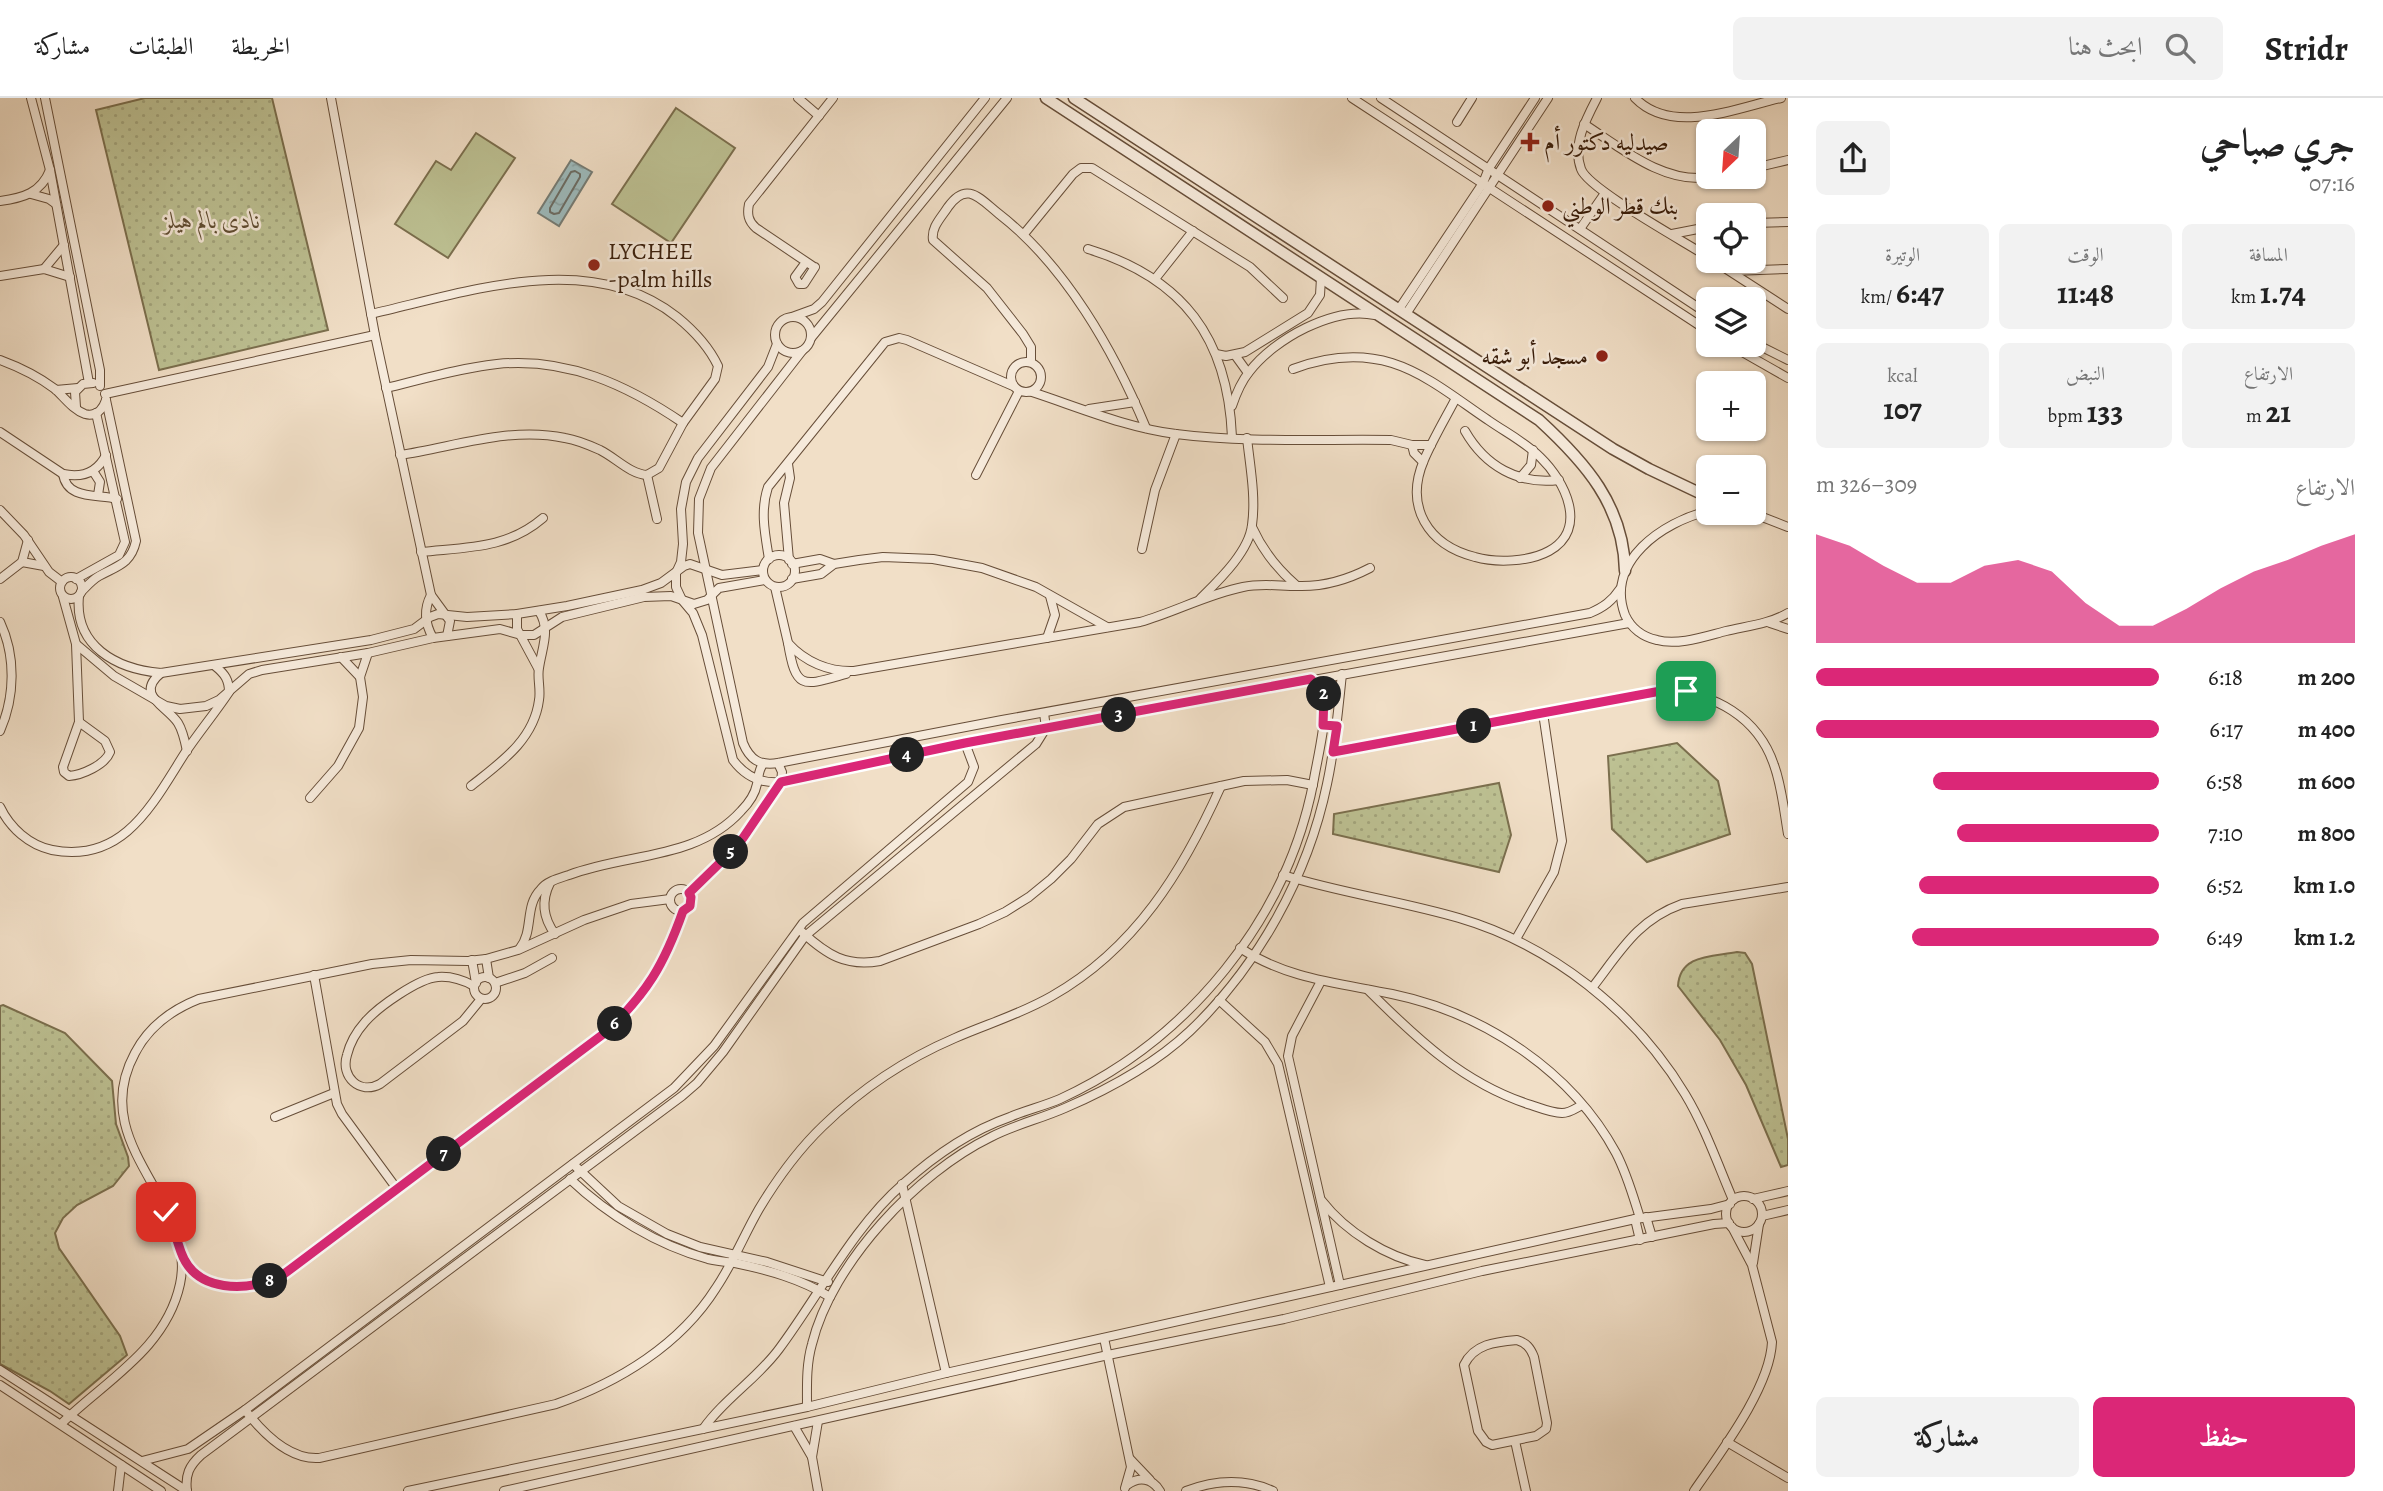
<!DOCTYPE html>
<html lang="ar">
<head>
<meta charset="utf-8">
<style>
  body { margin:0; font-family:Alegreya,Amiri,serif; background:#f2f2f2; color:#222; direction:rtl; height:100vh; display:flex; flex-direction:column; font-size:26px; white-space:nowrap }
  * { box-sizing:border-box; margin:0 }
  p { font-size:23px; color:#767676 }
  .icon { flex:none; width:38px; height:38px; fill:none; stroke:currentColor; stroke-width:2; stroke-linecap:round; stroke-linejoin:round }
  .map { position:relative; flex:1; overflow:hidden; direction:ltr }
  .side { display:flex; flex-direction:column; background:#fff; width:595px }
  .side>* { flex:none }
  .needle { width:46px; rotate:205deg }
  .buttons { position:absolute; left:1696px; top:21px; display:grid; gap:14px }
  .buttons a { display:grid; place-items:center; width:70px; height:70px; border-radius:10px; background:#fff; box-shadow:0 2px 5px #0004; font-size:35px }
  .pin { position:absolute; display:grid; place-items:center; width:60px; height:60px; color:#fff; margin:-30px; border-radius:14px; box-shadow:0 4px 10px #0006 }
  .km { position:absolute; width:35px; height:35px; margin:-18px; border-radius:50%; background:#222; color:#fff; font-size:19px; line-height:35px; text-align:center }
  .round { display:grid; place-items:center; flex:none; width:74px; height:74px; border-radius:10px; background:#f2f2f2 }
  .overview { display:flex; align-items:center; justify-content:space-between; height:119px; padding:0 28px }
  h1 { font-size:38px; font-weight:600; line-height:52px }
  .stats { display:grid; grid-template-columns:repeat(3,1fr); gap:10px; height:119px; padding:7px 28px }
  .stats div { display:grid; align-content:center; border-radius:10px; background:#f2f2f2; text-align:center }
  .stats b { font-size:30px; font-weight:600 }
  .stats small { font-size:19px; font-weight:400 }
  .stats p { font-size:19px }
  .chart { height:196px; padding:14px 28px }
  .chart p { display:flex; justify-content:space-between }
  .chart svg { width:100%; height:126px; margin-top:7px; fill:#db2777; opacity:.7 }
  .action { display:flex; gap:14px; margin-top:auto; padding:14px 28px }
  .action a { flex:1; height:80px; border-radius:10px; background:#db2777; color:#fff; font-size:28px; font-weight:600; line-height:80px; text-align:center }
  .action a+a { background:#f2f2f2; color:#222 }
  ul { padding:0 28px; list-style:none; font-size:23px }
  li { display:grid; grid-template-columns:112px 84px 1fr; align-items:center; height:52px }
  li i { height:18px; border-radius:9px; background:#db2777 }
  header { display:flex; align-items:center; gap:42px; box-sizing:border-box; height:98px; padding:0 35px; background:#fff; border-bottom:2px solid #e0e0e0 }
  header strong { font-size:33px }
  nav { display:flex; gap:38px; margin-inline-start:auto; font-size:24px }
  .search { width:490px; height:63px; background:#f2f2f2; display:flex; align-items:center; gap:18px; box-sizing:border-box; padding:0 24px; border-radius:10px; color:#767676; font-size:26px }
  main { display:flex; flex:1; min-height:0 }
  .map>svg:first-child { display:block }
</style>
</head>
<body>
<header>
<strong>Stridr</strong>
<div class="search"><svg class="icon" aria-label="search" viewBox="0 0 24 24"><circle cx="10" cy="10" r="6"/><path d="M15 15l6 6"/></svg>ابحث هنا</div>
<nav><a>الخريطة</a><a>الطبقات</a><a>مشاركة</a></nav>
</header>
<main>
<section class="side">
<div class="overview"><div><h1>جري صباحي</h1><p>07:16</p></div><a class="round"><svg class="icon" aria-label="share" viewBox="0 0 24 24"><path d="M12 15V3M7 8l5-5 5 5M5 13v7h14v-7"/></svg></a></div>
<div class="stats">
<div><p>المسافة</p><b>1.74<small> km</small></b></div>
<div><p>الوقت</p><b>11:48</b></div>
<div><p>الوتيرة</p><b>6:47<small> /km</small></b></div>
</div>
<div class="stats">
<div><p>الارتفاع</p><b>21<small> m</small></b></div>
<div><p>النبض</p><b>133<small> bpm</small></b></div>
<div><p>kcal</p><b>107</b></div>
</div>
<div class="chart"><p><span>الارتفاع</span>309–326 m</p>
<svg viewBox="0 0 160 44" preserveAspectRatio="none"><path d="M0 44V6L10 10L20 17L30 23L40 23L50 17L60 15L70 19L80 30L90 38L100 38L110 32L120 25L130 19L140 15L150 10L160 6V44z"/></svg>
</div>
<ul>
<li><b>200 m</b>6:18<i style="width:100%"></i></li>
<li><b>400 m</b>6:17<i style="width:100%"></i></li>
<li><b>600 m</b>6:58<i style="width:66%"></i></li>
<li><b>800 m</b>7:10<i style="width:59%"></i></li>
<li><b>1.0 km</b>6:52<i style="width:70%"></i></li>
<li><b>1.2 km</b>6:49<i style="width:72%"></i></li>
</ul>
<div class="action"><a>حفظ</a><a>مشاركة</a></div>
</section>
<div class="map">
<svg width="1788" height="1393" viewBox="0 0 1788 1393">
  <defs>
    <pattern id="green-dots" width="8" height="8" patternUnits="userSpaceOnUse" patternTransform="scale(1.75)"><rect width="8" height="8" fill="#bdc193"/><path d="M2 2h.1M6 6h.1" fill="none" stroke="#a3a57d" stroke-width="1.8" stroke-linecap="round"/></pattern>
    <pattern id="water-ripples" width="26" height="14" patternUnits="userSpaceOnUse" patternTransform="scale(1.75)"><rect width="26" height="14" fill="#9dbbbd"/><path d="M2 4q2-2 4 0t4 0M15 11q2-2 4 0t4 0" fill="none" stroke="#88a0a1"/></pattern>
  </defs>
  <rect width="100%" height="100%" fill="#f1dfc7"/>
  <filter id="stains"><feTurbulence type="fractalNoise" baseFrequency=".00286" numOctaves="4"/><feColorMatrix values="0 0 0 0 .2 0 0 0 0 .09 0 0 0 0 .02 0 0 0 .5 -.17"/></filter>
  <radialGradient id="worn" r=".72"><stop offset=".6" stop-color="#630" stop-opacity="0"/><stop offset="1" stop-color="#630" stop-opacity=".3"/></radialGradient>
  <g fill="url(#green-dots)" stroke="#7b6f4e" stroke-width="2">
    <polygon points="145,0 272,0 328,232 159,272 96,12"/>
    <polygon points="1677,645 1718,683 1730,736 1647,764 1612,731 1608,658"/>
    <polygon points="1499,685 1511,737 1499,774 1333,736 1334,716"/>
    <path d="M1737,854L1745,855L1752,866L1788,1041V1067L1781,1069L1746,987L1720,942L1678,888C1680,856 1712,859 1737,854Z"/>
    <polygon points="3,907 65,935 112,983 116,1026 128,1059 129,1068 113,1088 77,1107 63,1120 55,1135 59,1150 120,1238 127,1257 69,1306 50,1293 0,1266 0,908"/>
  </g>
  <g fill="#bdc193" stroke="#7b6f4e" stroke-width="2">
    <polygon points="676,10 735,50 671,145 612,106"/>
    <polygon points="476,35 515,60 448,160 395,126 436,63 451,72"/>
  </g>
  <polygon fill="url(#water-ripples)" stroke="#757c75" stroke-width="2" points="571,62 592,74 559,128 538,115"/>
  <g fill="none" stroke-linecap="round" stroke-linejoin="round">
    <polygon stroke="#6b6c64" stroke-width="2" points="575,73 580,76 580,79 559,115 554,116 550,114 550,110 571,74"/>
    <defs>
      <g id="minor">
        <polyline points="31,0 50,72 89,285"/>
        <polyline points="45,0 100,272 100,288"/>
        <polyline points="331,0 375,237 431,497 450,523 447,538"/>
        <polyline points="798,0 819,18"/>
        <polyline points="1352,0 1708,233"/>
        <polyline points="1381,0 1708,216"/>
        <path d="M1597,0C1586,21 1572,47 1581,71C1588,91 1685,144 1708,159"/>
        <path d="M1635,0C1672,38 1736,10 1781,0"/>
        <polyline points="1457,24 1472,0"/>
        <path d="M1584,26C1621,50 1665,87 1711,79"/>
        <polyline points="1754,70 1788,62"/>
        <polyline points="31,96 49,101 56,106"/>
        <path d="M0,103C23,100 41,95 50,72"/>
        <polyline points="1754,125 1788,124"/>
        <polyline points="1580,131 1605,95"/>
        <polyline points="1024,136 1073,76 1081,70 1092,70 1250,169 1283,200"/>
        <polyline points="1672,136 1708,129"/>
        <path d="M1088,151C1183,180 1228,240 1232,339"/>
        <polyline points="1714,163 1788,211"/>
        <path d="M806,164L795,179L799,186H804L815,169H814L756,130C748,123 747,116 749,106L833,0"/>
        <polyline points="44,171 64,147"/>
        <polyline points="1732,173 1788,171"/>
        <polyline points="0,178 44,171 70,179"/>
        <polyline points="1155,181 1193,133"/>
        <polyline points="1399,211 1483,85 1489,70 1535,0"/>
        <path d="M371,216C468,194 590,150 677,219C693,232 709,249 718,268L715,281L683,325L659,370L647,377C630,376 616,360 600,352C589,347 577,342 565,340C510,328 454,349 400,357"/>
        <polyline points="1406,216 1548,0"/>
        <circle cx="793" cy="237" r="18"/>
        <polyline points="792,219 814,211 822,204 985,0"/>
        <polyline points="811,240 1007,0"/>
        <polyline points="1754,245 1788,262"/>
        <path d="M777,246L768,269L698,360L686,384L681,411L683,446L681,464L676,475V489L682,502L693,515L702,537L733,662C745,678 760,686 781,684L965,645L1629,525"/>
        <polyline points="1730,247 1788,280"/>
        <path d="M802,253L711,370L699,401L698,435L743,645C750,662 760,668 778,665L1002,622L1590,515C1604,509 1612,503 1620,491"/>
        <polyline points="1216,256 1226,258 1245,254 1308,215 1320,197 1321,180"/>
        <polyline points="1235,257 1248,275"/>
        <path d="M0,262C19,269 39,279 55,291C64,299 73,312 85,316C96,319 103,311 106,302"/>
        <circle cx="1026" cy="279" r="15"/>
        <path d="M1031,264V249L1023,236L987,190L933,142C931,129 941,120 948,109C967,82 980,101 999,116C1065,167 1114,253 1146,330"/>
        <path d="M1293,271C1325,259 1359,255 1392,265C1427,276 1458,302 1488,322C1505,334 1525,344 1540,359C1565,383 1589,431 1549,453C1529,464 1496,465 1475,459C1428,447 1404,409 1424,362C1433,341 1445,321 1456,300"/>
        <path d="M386,290C423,281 460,270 497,266C567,259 627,287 683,325"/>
        <polyline points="56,292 78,290"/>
        <path d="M1032,294C1078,309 1127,330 1176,336C1247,345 1320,341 1391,342L1412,347H1431"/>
        <polyline points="105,296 375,237"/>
        <path d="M1232,308C1236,296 1241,284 1249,274C1274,241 1334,208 1375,217"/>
        <polyline points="76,309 75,294 83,286 93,285"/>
        <polyline points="1089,311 1135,304"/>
        <path d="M1465,333C1485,368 1518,387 1559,382"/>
        <path d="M0,334L63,376C82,380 97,375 106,357"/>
        <polyline points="1412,347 1414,355 1423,364"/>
        <polyline points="788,366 790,380 784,405 789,462"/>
        <polyline points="93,373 100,384 98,397"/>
        <path d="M63,376C67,402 97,396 117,401"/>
        <polyline points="647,377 657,421"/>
        <polyline points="976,377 1019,293"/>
        <polyline points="1520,380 1531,367 1533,352"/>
        <polyline points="0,412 24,437 49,474 62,484"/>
        <path d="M1708,413C1663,424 1605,463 1625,517C1631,530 1643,539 1657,542C1678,548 1706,538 1726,533C1747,528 1769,526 1788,515"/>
        <polyline points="1752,415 1788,429"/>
        <path d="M1252,429C1263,453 1276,470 1296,487"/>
        <polyline points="1142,451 1155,392 1176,336"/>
        <path d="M421,454C467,449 507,451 543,420"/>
        <circle cx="779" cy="473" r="16"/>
        <path d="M769,461C765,436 760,413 768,389L885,244L899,240L907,242L1013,288"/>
        <polyline points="22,464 44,468"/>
        <polyline points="792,466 820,461 834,466"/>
        <circle cx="71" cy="490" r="11"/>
        <polyline points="0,481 22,464 28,442"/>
        <polyline points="76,481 119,457 125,444 96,315"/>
        <polyline points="792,481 821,476 834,466 859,462 883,459 933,461 982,470 1036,489 1107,529"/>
        <path d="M775,489L788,545C805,564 829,574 854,573L1140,524C1175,514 1208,496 1243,489C1261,485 1279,488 1297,488C1323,489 1347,482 1370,470"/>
        <path d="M81,494C87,488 92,482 99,478C117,468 131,466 136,443L106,302"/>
        <path d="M431,497C423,512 425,526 433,540"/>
        <path d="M79,498C74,548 116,571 161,575L371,542L414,531L430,519L438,516L467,519L517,516L567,508L642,492L661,485L684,468L690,466L722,477L763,472"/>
        <polyline points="63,499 76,546 114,578 166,608 180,611 206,608 219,602 249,576 262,572 368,555 433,540 500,531 521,537 534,537 562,519 644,499 671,498 694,506 707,502 719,490 765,482"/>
        <path d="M1200,501C1218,483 1249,454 1252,427C1256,399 1250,368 1247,340"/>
        <polyline points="517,516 517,531 538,570"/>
        <path d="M0,524C16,558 15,599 0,633"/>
        <polyline points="1770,525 1788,531"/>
        <polyline points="1047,540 1055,517 1050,498"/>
        <path d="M788,545C796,593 803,588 846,576"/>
        <polyline points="76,546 79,624"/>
        <polyline points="341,559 360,579"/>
        <path d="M161,575C134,597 167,608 178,625C183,633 185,643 187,653"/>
        <path d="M79,624L105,643L110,654C105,667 82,677 69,678L64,674L63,669Z"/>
        <path d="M1333,654L1666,592C1714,595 1758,619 1774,667C1782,689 1784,713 1788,736"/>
        <path d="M471,688C500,665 534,642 539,602C541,591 537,580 539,570C542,549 551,532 539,513"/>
        <polyline points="310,700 338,668 359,630 363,599 360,579 368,555"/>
        <path d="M0,709C10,730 29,747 52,752C124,766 153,705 185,655C199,634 215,615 229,594C229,582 225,576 215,568"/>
        <path d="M1283,777C1341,795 1401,803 1459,820C1551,847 1635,913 1685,996C1705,1029 1718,1067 1733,1102"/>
        <path d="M550,785C541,803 543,820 555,836"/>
        <circle cx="681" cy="802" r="11"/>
        <polyline points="689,795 727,758 755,723 781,684 782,674 778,665"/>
        <path d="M802,834C827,857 846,869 880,863L979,826L1005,814L1029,799L1051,781L1071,761L1098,726L1124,709L1244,683L1287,682L1313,687"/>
        <polyline points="1516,841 1554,774 1562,743 1543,615"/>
        <path d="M520,850C534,832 524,808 541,791C547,783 560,780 569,777C626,755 697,762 741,713C748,706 755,696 757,686C759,678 758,673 763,666"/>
        <path d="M1240,850C1287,881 1339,885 1392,896C1483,915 1571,972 1616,1055C1627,1076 1633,1098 1640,1120"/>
        <polyline points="486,861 489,880"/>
        <polyline points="472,862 476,885"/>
        <polyline points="314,877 337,1006 342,1016 397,1091"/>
        <circle cx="485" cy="890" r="11"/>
        <polyline points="1321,883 1292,938 1288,958 1340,1187"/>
        <polyline points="495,885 525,875 552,860"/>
        <path d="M474,888C463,882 451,878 438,879C419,880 378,909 365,924C357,933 350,945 347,957C340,979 360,997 380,986L463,923L481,901"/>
        <path d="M1592,890C1620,854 1637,822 1682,806L1788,789"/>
        <path d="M1368,892C1416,940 1464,986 1531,1007C1540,1010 1552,1015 1562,1015C1570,1015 1576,1010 1582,1007"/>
        <polyline points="1219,902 1265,944 1278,966 1330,1189"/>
        <polyline points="275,1019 334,995"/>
        <polyline points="573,1066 618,1108 667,1136 700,1149 767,1164 828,1184"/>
        <path d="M570,1081C608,1117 657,1147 708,1161C717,1163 726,1164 735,1165C768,1172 801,1181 830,1199"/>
        <polyline points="902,1086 946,1275"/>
        <circle cx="1744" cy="1116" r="18"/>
        <polyline points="1753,1101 1788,1093"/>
        <path d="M1322,1103C1346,1134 1387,1159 1425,1167"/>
        <polyline points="1762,1118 1788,1112"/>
        <polyline points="1646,1119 1652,1139"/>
        <polyline points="1635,1121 1640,1142"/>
        <path d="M182,1157C203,1194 245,1194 280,1179L605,935C647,895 663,867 683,813"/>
        <polyline points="1753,1165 1759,1126"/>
        <polyline points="1104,1240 1131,1369 1125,1390"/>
        <path d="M1517,1242C1526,1245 1530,1249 1534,1259L1547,1325L1546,1331L1536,1338L1492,1347L1486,1344L1478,1333L1464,1267C1474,1246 1495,1244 1517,1242Z"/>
        <polyline points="0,1272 187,1393"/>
        <polyline points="0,1287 161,1393"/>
        <path d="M807,1309C807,1288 806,1267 812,1246C832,1165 917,1075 991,1039C1014,1027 1040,1021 1065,1010C1109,991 1155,966 1190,933C1258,868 1308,778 1327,686C1335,650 1338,613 1342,576"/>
        <path d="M245,1312C262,1334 289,1362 319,1360L556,1306C619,1284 680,1247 716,1190C733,1165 744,1137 759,1111C777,1081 798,1052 823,1028C861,991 906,961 955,940C987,926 1021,916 1052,898C1135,851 1183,773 1221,688"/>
        <polyline points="818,1323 812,1359 818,1393"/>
        <path d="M61,1326C105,1283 166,1251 180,1186C198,1103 85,1047 135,955C149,928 171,912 199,901L372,866L411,862L468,863L486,861L518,852L584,822L631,806L670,801"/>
        <polyline points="794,1328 812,1359"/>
        <path d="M703,1331C724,1301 757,1281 779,1251C818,1199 854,1128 903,1086C934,1058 970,1033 1010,1019C1026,1012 1044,1008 1060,1001C1188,942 1288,821 1314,681C1317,663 1329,613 1324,597C1322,591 1316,586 1311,581"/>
        <polyline points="1515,1343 1526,1393"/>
        <polyline points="1727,1344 1788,1380"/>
        <polyline points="1130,1361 1150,1382"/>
        <polyline points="142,1363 188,1351 245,1312 674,990 714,948 803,825 968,684 974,669 965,645"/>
        <path d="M1127,1387C1139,1378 1152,1380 1160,1393"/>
        <polyline points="118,1393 121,1367"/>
        <path d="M187,1393C185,1377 189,1368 201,1357L682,998L697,985L723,954L805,838L1036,646L1046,630L1044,615"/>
        <polyline points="408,1393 807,1309 946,1275 1635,1121 1711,1111 1730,1106"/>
        <polyline points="504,1393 1108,1257 1284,1221 1482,1173 1714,1126 1729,1125"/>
        <path d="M1186,1393C1215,1382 1244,1380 1273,1393"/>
        <path d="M1694,1393C1720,1355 1770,1290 1772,1244L1752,1167L1732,1129"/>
      </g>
      <g id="tertiary">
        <path d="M1046,0L1539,322C1585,364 1624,408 1625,473"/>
        <polyline points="1074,0 1613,351 1649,371 1708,399"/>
      </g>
    </defs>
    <use href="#minor" stroke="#674e39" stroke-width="10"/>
    <use href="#tertiary" stroke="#674e39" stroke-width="13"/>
    <use href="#minor" stroke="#f6eadb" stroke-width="8"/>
    <use href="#tertiary" stroke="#f6eadb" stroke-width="10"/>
  </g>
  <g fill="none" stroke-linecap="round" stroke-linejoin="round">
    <defs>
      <path id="route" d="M166,1114C173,1127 176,1140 181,1154C196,1196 247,1193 280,1179L606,934C647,895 664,867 683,813L690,808L691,799L689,795L727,758L743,740L781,684L965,645L1311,581L1324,597L1323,627L1337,628L1333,654L1666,592L1686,593"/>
    </defs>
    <use href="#route" stroke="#fff" stroke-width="14"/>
    <use href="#route" stroke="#db2777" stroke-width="9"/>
  </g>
  <g fill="#8f2418" stroke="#f6eadb" stroke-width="2.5">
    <path d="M1526.5 33.5h7v7h7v7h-7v7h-7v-7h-7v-7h7z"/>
    <circle cx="1548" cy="108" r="7"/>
    <circle cx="594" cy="167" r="7"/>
    <circle cx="1602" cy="258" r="7"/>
  </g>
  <g text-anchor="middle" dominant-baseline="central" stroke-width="5" stroke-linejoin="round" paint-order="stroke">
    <g font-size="24" fill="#391d0a" stroke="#f6eadb" text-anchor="start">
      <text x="1544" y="44">صيدليه دكتور أم</text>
      <text x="1562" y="108">بنك قطر الوطني</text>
      <text x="608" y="153">LYCHEE<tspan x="608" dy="28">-palm hills</tspan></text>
      <text x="1588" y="258" text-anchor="end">مسجد أبو شقه</text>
    </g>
    <g font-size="24" font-style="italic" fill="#614e33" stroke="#f6eadb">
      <text x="212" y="122">نادى بالم هيلز</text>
    </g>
  </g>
  <rect width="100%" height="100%" filter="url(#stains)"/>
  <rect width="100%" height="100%" fill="url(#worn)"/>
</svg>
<div class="buttons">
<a><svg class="needle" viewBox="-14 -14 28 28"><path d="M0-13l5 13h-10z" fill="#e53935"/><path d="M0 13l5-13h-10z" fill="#767676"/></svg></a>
<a><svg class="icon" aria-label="locate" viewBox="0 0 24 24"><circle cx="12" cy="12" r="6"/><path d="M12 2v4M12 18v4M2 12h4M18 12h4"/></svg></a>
<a><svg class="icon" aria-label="layers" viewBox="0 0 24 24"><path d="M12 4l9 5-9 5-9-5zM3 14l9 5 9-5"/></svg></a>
<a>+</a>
<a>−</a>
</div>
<div class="pin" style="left:1686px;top:593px;background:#1e9e55"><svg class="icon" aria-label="arrive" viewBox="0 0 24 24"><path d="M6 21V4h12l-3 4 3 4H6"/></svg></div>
<div class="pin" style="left:166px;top:1114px;background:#d93025"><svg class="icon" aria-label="check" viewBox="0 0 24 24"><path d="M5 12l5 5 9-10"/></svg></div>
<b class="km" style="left:1474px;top:628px">1</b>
<b class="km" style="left:1324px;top:596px">2</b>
<b class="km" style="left:1119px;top:617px">3</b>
<b class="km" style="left:907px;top:657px">4</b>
<b class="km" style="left:731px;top:754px">5</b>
<b class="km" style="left:615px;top:926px">6</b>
<b class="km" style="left:444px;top:1056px">7</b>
<b class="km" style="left:270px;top:1183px">8</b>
</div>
</main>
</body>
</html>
